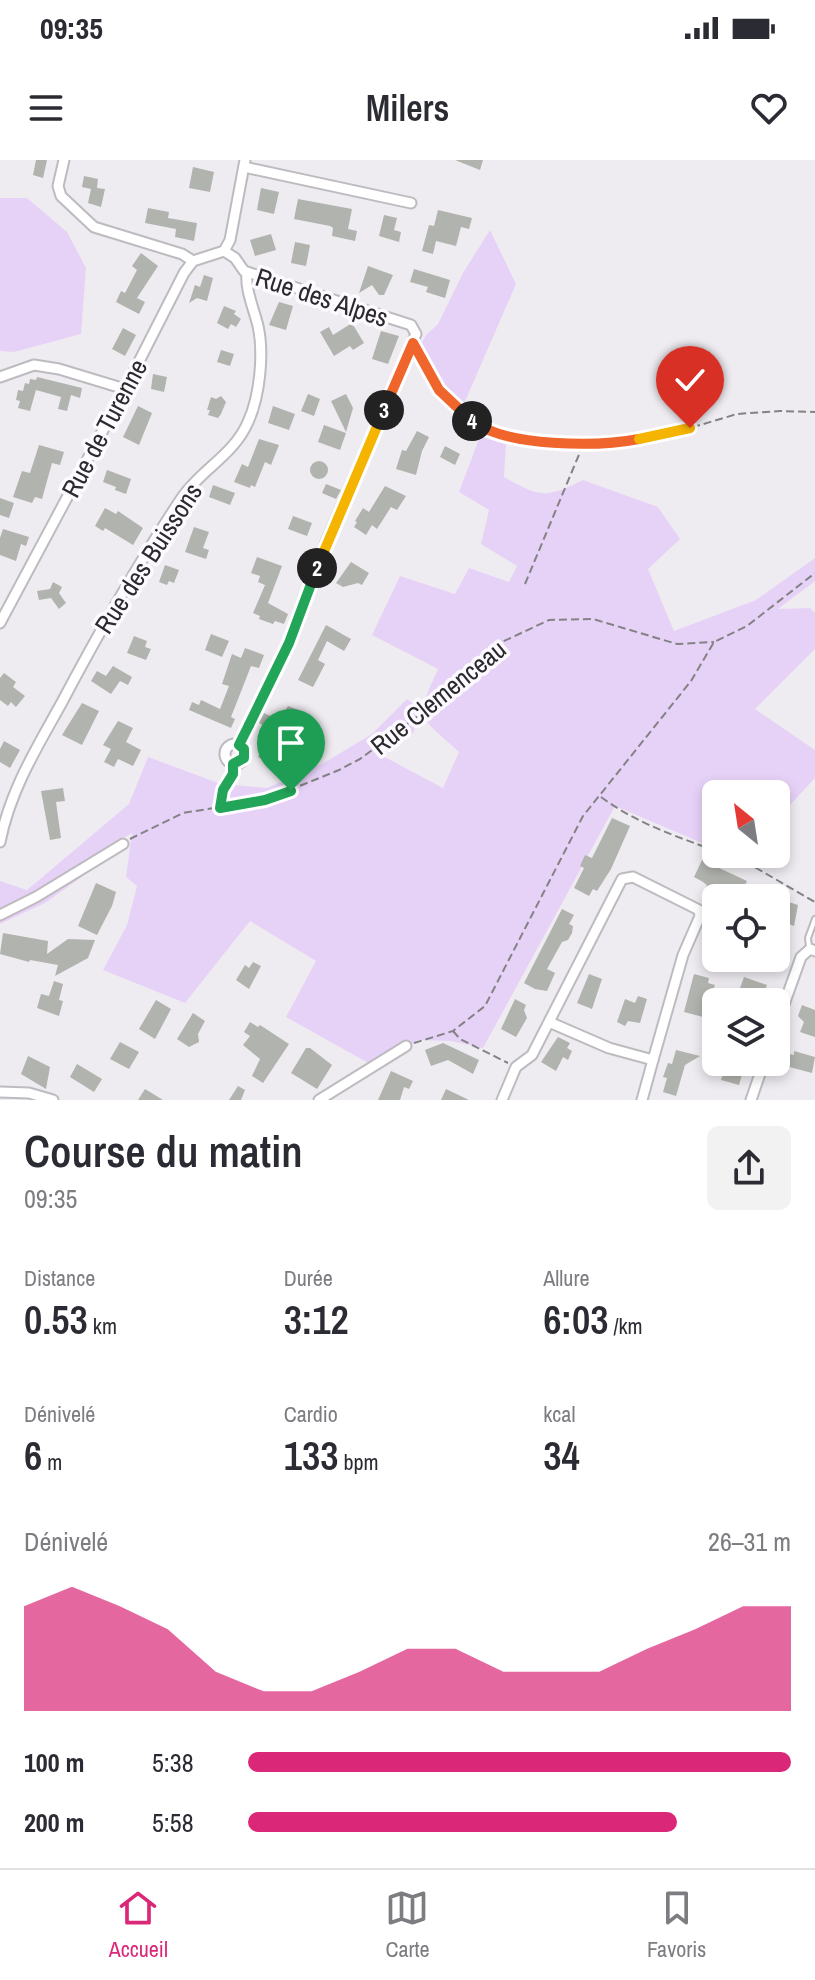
<!DOCTYPE html>
<html lang="fr">
<head>
<meta charset="utf-8">
<style>
  body { margin:0; font-family:"Archivo Narrow",sans-serif; background:#f2f2f3; color:#2b2b33; height:100vh; display:flex; flex-direction:column; font-size:30px; white-space:nowrap }
  * { box-sizing:border-box; margin:0 }
  p { font-size:26px; color:#7c7c81 }
  .icon { flex:none; width:44px; height:44px; fill:none; stroke:currentColor; stroke-width:2; stroke-linecap:round; stroke-linejoin:round }
  .map { position:relative; height:940px; overflow:hidden }
  .side { display:flex; flex-direction:column; background:#fff; flex:1 }
  .side>* { flex:none }
  .needle { width:52px; rotate:330deg }
  .tools { position:absolute; left:702px; top:620px; display:grid; gap:16px }
  .tools a { display:grid; place-items:center; width:88px; height:88px; border-radius:12px; background:#fff; box-shadow:0 4px 12px #0003; font-size:40px }
  .pin { position:absolute; display:grid; place-items:center; width:68px; height:68px; color:#fff; margin:-82px -34px; border-radius:50% 50% 50% 0; rotate:-45deg; box-shadow:0 0 8px #0007 }
  .pin .icon { rotate:45deg }
  .km { position:absolute; width:40px; height:40px; margin:-20px; border-radius:50%; background:#222; color:#fff; font-size:22px; line-height:40px; text-align:center }
  .round { display:grid; place-items:center; flex:none; width:84px; height:84px; border-radius:12px; background:#f2f2f3 }
  .summary { display:flex; align-items:center; justify-content:space-between; height:136px; padding:0 24px }
  h1 { font-size:44px; font-weight:600; line-height:60px }
  .metrics { display:grid; grid-template-columns:repeat(3,1fr); gap:12px; height:136px; padding:8px 24px }
  .metrics div { display:grid; align-content:center }
  .metrics b { font-size:40px; font-weight:600 }
  .metrics small { font-size:22px; font-weight:400 }
  .metrics p { font-size:22px }
  .chart { height:224px; padding:16px 24px }
  .chart p { display:flex; justify-content:space-between }
  .chart svg { width:100%; height:144px; margin-top:8px; fill:#db2777; opacity:.7 }
  ul { padding:0 24px; list-style:none; font-size:26px }
  li { display:grid; grid-template-columns:128px 96px 1fr; align-items:center; height:60px }
  li i { height:20px; border-radius:10px; background:#db2777 }
  .status { display:flex; justify-content:space-between; align-items:center; height:56px; padding:0 40px; background:#fff; direction:ltr }
  .status svg { height:22px; fill:currentColor }
  header { display:flex; justify-content:space-between; align-items:center; height:104px; padding:0 24px; background:#fff; font-size:36px; font-weight:600 }
  .menu { display:flex; justify-content:space-around; align-items:center; height:112px; border-top:2px solid #e1e1e2; background:#fff; font-size:22px; color:#7c7c81 }
  .menu a { display:grid; justify-items:center; gap:4px }
  .menu .selected { color:#db2777 }
  .map>svg:first-child { display:block }
</style>
</head>
<body>
<div class="status"><b>09:35</b><svg viewBox="0 0 49 12"><path d="M0 12V9h3v3zM5 12V6h3v6zM10 12V3h3v9zM15 12V0h3v12zM26 1h20v11H26zM47 4h2v5h-2z"/></svg></div>
<header><svg class="icon" aria-label="menu" viewBox="0 0 24 24"><path d="M4 6h16M4 12h16M4 18h16"/></svg>Milers<svg class="icon" aria-label="heart" viewBox="0 0 24 24"><path d="M12 20l-8-8c-3-5 5-10 8-4 3-6 11-1 8 4z"/></svg></header>
<div class="map">
<svg width="815" height="940" viewBox="0 0 815 940">
  <rect width="100%" height="100%" fill="#efecf1"/>
  <g fill="#e7d2f7">
    <polygon points="0,38 27,38 67,72 86,108 81,174 14,192 0,191"/>
    <polygon points="490,70 516,124 460,253 415,195 426,175 438,164 463,113"/>
    <path d="M480,276L506,284L504,317C540,337 545,339 583,320L658,347L680,379L648,409L674,471L756,440L815,398V421L778,449L810,448L815,453V489L755,549L815,590V618L776,660V634H716V689L615,646L483,888L451,881L418,880L379,909L286,857L316,801L250,761L185,843L103,810L127,765L137,726L126,717L132,673L93,696L83,716L45,743L0,764V721L27,730L129,644L148,597L221,624L267,628L322,604L372,574L407,539L417,547L414,572L381,595L443,628L459,592C419,555 414,562 438,509L372,475L400,416L455,434L469,408L509,422L517,406L481,384L489,350L459,332Z"/>
  </g>
  <g fill="#b1b3ae">
    <polygon points="36,0 47,0 43,18 33,15"/>
    <polygon points="455,0 483,0 480,10"/>
    <polygon points="193,7 214,12 210,32 189,28"/>
    <polygon points="84,16 98,19 97,28 105,29 101,47 88,43 91,29 82,27"/>
    <polygon points="261,28 279,32 274,54 257,50"/>
    <polygon points="298,39 352,49 348,69 357,71 355,81 332,76 333,68 330,66 294,59"/>
    <polygon points="148,48 169,52 168,58 197,63 194,81 175,77 176,69 145,63"/>
    <polygon points="438,50 472,58 469,69 461,67 456,86 436,81 433,94 422,91 429,65 434,66"/>
    <polygon points="384,55 397,58 394,70 401,72 399,82 379,76"/>
    <polygon points="271,74 276,90 255,96 250,80"/>
    <polygon points="295,82 310,85 306,106 291,103"/>
    <polygon points="141,93 158,106 137,138 145,142 139,154 116,142 121,131 125,133 137,110 132,106"/>
    <polygon points="368,106 393,115 384,135 379,135 372,125 359,133"/>
    <polygon points="414,109 450,120 445,138 426,132 428,127 410,122"/>
    <polygon points="204,115 213,118 207,141 197,138 189,143 195,125 200,127"/>
    <polygon points="279,142 293,146 286,170 269,165"/>
    <polygon points="224,146 236,151 234,154 241,159 236,167 231,164 228,169 217,163"/>
    <polygon points="352,163 364,183 353,190 350,186 334,196 320,172 329,167 333,175"/>
    <polygon points="123,168 136,175 125,196 112,189"/>
    <polygon points="381,171 399,176 388,204 372,199"/>
    <polygon points="221,190 234,194 230,206 217,202"/>
    <polygon points="153,214 167,217 164,232 151,229"/>
    <polygon points="37,217 82,228 80,238 71,235 67,251 58,249 61,237 36,230 30,251 18,248 20,241 16,240 18,230 23,231 25,223 29,224 30,219 36,220"/>
    <polygon points="308,234 320,239 314,256 301,251"/>
    <polygon points="346,234 353,248 346,272 331,241"/>
    <polygon points="221,236 226,242 221,254 218,258 208,255 210,250 207,250 211,237 216,239"/>
    <polygon points="138,246 152,253 139,285 123,277"/>
    <polygon points="273,246 295,254 289,270 268,263"/>
    <polygon points="324,265 346,273 340,290 318,282"/>
    <polygon points="417,271 429,277 422,291 416,315 396,309 402,290 406,291"/>
    <polygon points="259,279 279,285 271,305 265,302 255,327 251,325 250,328 234,322 242,304 248,307"/>
    <polygon points="39,285 64,292 60,305 52,303 42,339 35,337 32,343 13,337 22,311 30,313"/>
    <polygon points="445,286 460,294 455,305 440,297"/>
    <circle cx="319" cy="310" r="9"/>
    <polygon points="107,310 131,319 126,334 115,330 116,327 103,322"/>
    <polygon points="326,324 341,330 336,339 322,333"/>
    <polygon points="213,325 235,333 230,345 209,337"/>
    <polygon points="385,326 406,336 397,350 391,347 377,369 372,365 366,375 354,367 357,362 355,361 363,348 369,352"/>
    <polygon points="0,338 14,343 9,358 0,355"/>
    <polygon points="105,348 116,354 118,351 143,368 133,385 105,368 103,371 95,366"/>
    <polygon points="293,356 312,363 307,376 288,369"/>
    <polygon points="194,367 209,372 203,388 209,390 206,399 185,392"/>
    <polygon points="3,369 29,377 26,386 21,384 16,401 0,395 0,378"/>
    <polygon points="257,397 282,406 268,443 288,454 284,464 275,461 273,464 259,459 260,456 253,453 265,425 258,422 260,416 251,413"/>
    <polygon points="351,402 369,413 362,425 358,423 343,427 336,423"/>
    <polygon points="165,405 179,410 174,423 169,421 167,425 159,422"/>
    <polygon points="53,422 62,427 59,433 66,443 59,449 51,438 39,440 37,431 50,429"/>
    <polygon points="326,465 351,479 344,491 327,481 318,500 325,504 313,527 298,520"/>
    <polygon points="211,474 229,481 222,497 205,490"/>
    <polygon points="134,476 147,481 145,487 151,489 146,500 127,493"/>
    <polygon points="245,488 264,495 259,508 251,506 231,557 235,559 231,568 189,550 192,542 199,545 201,540 220,549 229,526 222,524 232,494 241,498"/>
    <polygon points="113,506 132,517 128,525 120,521 111,534 91,521 97,511 106,516"/>
    <polygon points="4,513 16,522 13,527 25,536 16,547 11,542 8,546 0,540 0,518"/>
    <polygon points="82,543 99,551 82,585 62,575"/>
    <polygon points="288,546 301,551 299,559 292,570 290,569 273,604 258,597 272,570 259,563 264,553 279,560"/>
    <polygon points="118,561 133,568 126,582 141,590 133,606 118,599 114,607 104,602 111,589 103,585"/>
    <polygon points="4,581 20,590 10,608 0,602 0,589"/>
    <polygon points="63,628 65,641 56,642 61,678 50,680 41,631"/>
    <polygon points="612,658 630,666 611,709 597,731 593,729 589,736 574,728 584,708 580,706 585,695 592,698"/>
    <polygon points="702,700 747,721 739,738 727,733 725,737 706,727 707,725 703,722 694,717"/>
    <polygon points="96,723 116,732 112,746 97,775 78,766"/>
    <polygon points="776,738 798,745 794,766 783,762 784,757 776,755"/>
    <polygon points="562,749 574,755 569,764 573,766 572,773 568,780 562,782 547,809 555,813 547,831 535,829 524,823"/>
    <polygon points="3,773 48,781 47,794 68,779 95,780 88,798 55,816 58,805 30,800 29,802 0,794"/>
    <polygon points="776,782 789,785 778,812 776,808 751,800 776,798"/>
    <polygon points="253,802 261,806 249,829 236,820 245,805 249,808"/>
    <polygon points="589,814 602,819 592,849 577,843"/>
    <polygon points="694,814 709,818 708,823 715,825 703,857 684,852"/>
    <polygon points="744,817 767,825 762,838 753,835 751,842 735,842"/>
    <polygon points="54,821 63,824 59,840 63,841 59,856 37,848 41,834 49,836"/>
    <polygon points="638,836 647,839 640,863 628,861 625,866 617,862 625,839 635,843"/>
    <polygon points="515,839 526,845 524,850 527,858 516,877 501,869"/>
    <polygon points="156,840 171,849 155,879 139,869"/>
    <polygon points="802,845 815,850 815,877 800,872 804,862 798,856"/>
    <polygon points="193,853 205,861 198,874 199,882 189,887 177,879"/>
    <polygon points="250,862 258,867 260,865 289,884 263,923 252,916 260,899 243,885 250,876 244,872"/>
    <polygon points="558,877 570,883 567,888 572,891 568,900 563,897 556,911 541,902"/>
    <polygon points="120,882 139,892 129,909 110,899"/>
    <polygon points="443,883 479,900 473,914 448,900 431,906 425,890"/>
    <polygon points="306,888 310,888 332,905 317,929 291,913"/>
    <polygon points="676,890 700,896 685,905 676,936 663,932 667,918 663,917 668,903 672,904"/>
    <polygon points="794,891 815,897 812,913 778,904 781,892 794,895"/>
    <polygon points="28,896 50,907 46,929 21,914"/>
    <polygon points="727,902 744,908 739,925 721,920"/>
    <polygon points="77,904 102,919 94,932 70,917"/>
    <polygon points="391,911 413,921 409,929 404,927 400,940 378,940"/>
    <polygon points="238,926 245,930 241,940 229,940"/>
    <polygon points="145,929 163,940 138,940"/>
    <polygon points="446,929 469,940 441,940"/>
  </g>
  <g fill="none" stroke-linecap="round" stroke-linejoin="round">
    <defs>
      <polyline id="service" points="809,787 808,778 815,759"/>
      <g id="minor">
        <polyline points="64,0 58,26 61,36 94,67 182,94 193,101"/>
        <polyline points="244,7 411,43"/>
        <polyline points="224,91 235,98 244,111 411,165 416,174 326,382 289,483 239,585"/>
        <polyline points="224,91 230,80 245,0"/>
        <polyline points="0,217 34,205 59,209 125,229"/>
        <polyline points="0,463 125,229 184,113 193,101 224,91"/>
        <circle cx="235" cy="594" r="10"/>
        <path d="M0,682C10,631 36,589 61,544C98,474 137,405 181,339C200,310 234,295 248,262C260,236 264,193 258,166C254,149 245,130 247,112"/>
        <polyline points="0,755 36,737 123,684"/>
        <polyline points="776,867 801,797 810,789 815,791"/>
        <polyline points="0,932 29,933 53,940"/>
        <polyline points="319,940 406,886"/>
        <polyline points="502,940 516,907 532,895 622,719 633,717 699,750 700,756 683,795 653,900 609,888 549,862"/>
        <polyline points="642,940 653,900"/>
        <polyline points="751,940 764,902"/>
      </g>
    </defs>
    <use href="#service" stroke="#bebbc0" stroke-width="8"/>
    <use href="#minor" stroke="#bebbc0" stroke-width="13"/>
    <g stroke="#838285" stroke-width="2" stroke-dasharray="8 4" stroke-linecap="butt">
      <polyline points="419,195 439,230 466,257 485,271 504,276 590,285 634,280 690,268 737,254 780,251 815,252"/>
      <polyline points="525,424 583,285"/>
      <path d="M601,637C636,663 675,676 716,691"/>
      <path d="M220,647C222,631 233,619 233,604"/>
      <polyline points="130,679 183,653 265,640 339,610 360,599 418,556 452,520 502,482 549,460 593,459 677,484 714,482"/>
      <polyline points="722,694 751,705 815,742"/>
      <polyline points="453,871 460,879 508,903"/>
      <polyline points="414,883 453,871 485,846 583,656 691,521 714,482 747,466 815,413"/>
    </g>
    <use href="#service" stroke="#fff" stroke-width="4"/>
    <use href="#minor" stroke="#fff" stroke-width="9"/>
  </g>
  <g fill="none" stroke-linecap="round" stroke-linejoin="round">
    <defs>
      <polyline id="split-1" points="249,565 239,585 244,589 244,598 233,604 233,614 223,630 220,648 265,640 291,631"/>
      <polyline id="split-2" points="249,565 289,483 317,408"/>
      <polyline id="split-3" points="317,408 384,250"/>
      <polyline id="split-4" points="384,250 413,183 439,230 472,261"/>
      <path id="split-5" d="M472,261C507,287 597,287 639,279"/>
      <polyline id="split-6" points="639,279 690,268"/>
    </defs>
    <use href="#split-1" stroke="#fff" stroke-width="16"/>
    <use href="#split-2" stroke="#fff" stroke-width="16"/>
    <use href="#split-3" stroke="#fff" stroke-width="16"/>
    <use href="#split-4" stroke="#fff" stroke-width="16"/>
    <use href="#split-5" stroke="#fff" stroke-width="16"/>
    <use href="#split-6" stroke="#fff" stroke-width="16"/>
    <use href="#split-1" stroke="#22a559" stroke-width="10"/>
    <use href="#split-2" stroke="#22a559" stroke-width="10"/>
    <use href="#split-3" stroke="#f5b400" stroke-width="10"/>
    <use href="#split-4" stroke="#f0652b" stroke-width="10"/>
    <use href="#split-5" stroke="#f0652b" stroke-width="10"/>
    <use href="#split-6" stroke="#f5b400" stroke-width="10"/>
  </g>
  <g text-anchor="middle" dominant-baseline="central" stroke-width="7" stroke-linejoin="round" paint-order="stroke">
    <g font-size="26" fill="#2a292b" stroke="#fcf9ff">
      <text transform="translate(322 137) rotate(18)">Rue des Alpes</text>
      <text transform="translate(104 268) rotate(-62)">Rue de Turenne</text>
      <text transform="translate(148 398) rotate(-57)">Rue des Buissons</text>
      <text transform="translate(438 537) rotate(-39)">Rue Clemenceau</text>
    </g>
  </g>
</svg>
<div class="tools">
<a><svg class="needle" viewBox="-14 -14 28 28"><path d="M0-13l5 13h-10z" fill="#e53935"/><path d="M0 13l5-13h-10z" fill="#7c7c81"/></svg></a>
<a><svg class="icon" aria-label="locate" viewBox="0 0 24 24"><circle cx="12" cy="12" r="6"/><path d="M12 2v4M12 18v4M2 12h4M18 12h4"/></svg></a>
<a><svg class="icon" aria-label="layers" viewBox="0 0 24 24"><path d="M12 4l9 5-9 5-9-5zM3 14l9 5 9-5"/></svg></a>
</div>
<div class="pin" style="left:291px;top:631px;background:#1e9e55"><svg class="icon" aria-label="arrive" viewBox="0 0 24 24"><path d="M6 21V4h12l-3 4 3 4H6"/></svg></div>
<div class="pin" style="left:690px;top:268px;background:#d93025"><svg class="icon" aria-label="check" viewBox="0 0 24 24"><path d="M5 12l5 5 9-10"/></svg></div>
<b class="km" style="left:317px;top:408px">2</b>
<b class="km" style="left:384px;top:250px">3</b>
<b class="km" style="left:472px;top:261px">4</b>
</div>
<section class="side">
<div class="summary"><div><h1>Course du matin</h1><p>09:35</p></div><a class="round"><svg class="icon" aria-label="share" viewBox="0 0 24 24"><path d="M12 15V3M7 8l5-5 5 5M5 13v7h14v-7"/></svg></a></div>
<div class="metrics">
<div><p>Distance</p><b>0.53<small> km</small></b></div>
<div><p>Durée</p><b>3:12</b></div>
<div><p>Allure</p><b>6:03<small> /km</small></b></div>
</div>
<div class="metrics">
<div><p>Dénivelé</p><b>6<small> m</small></b></div>
<div><p>Cardio</p><b>133<small> bpm</small></b></div>
<div><p>kcal</p><b>34</b></div>
</div>
<div class="chart"><p><span>Dénivelé</span>26–31 m</p>
<svg viewBox="0 0 160 44" preserveAspectRatio="none"><path d="M0 44V12L10 6L20 12L30 19L40 32L50 38L60 38L70 32L80 25L90 25L100 32L110 32L120 32L130 25L140 19L150 12L160 12V44z"/></svg>
</div>
<ul>
<li><b>100 m</b>5:38<i style="width:100%"></i></li>
<li><b>200 m</b>5:58<i style="width:79%"></i></li>
</ul>
</section>
<nav class="menu">
<a class="selected"><svg class="icon" aria-label="home" viewBox="0 0 24 24"><path d="M3 11l9-7 9 7M6 9v11h12V9"/></svg>Accueil</a>
<a><svg class="icon" aria-label="map" viewBox="0 0 24 24"><path d="M3 6l6-2 6 2 6-2v14l-6 2-6-2-6 2zM9 4v14M15 6v14"/></svg>Carte</a>
<a><svg class="icon" aria-label="saved" viewBox="0 0 24 24"><path d="M7 4h10v16l-5-4-5 4z"/></svg>Favoris</a>
</nav>
</body>
</html>
